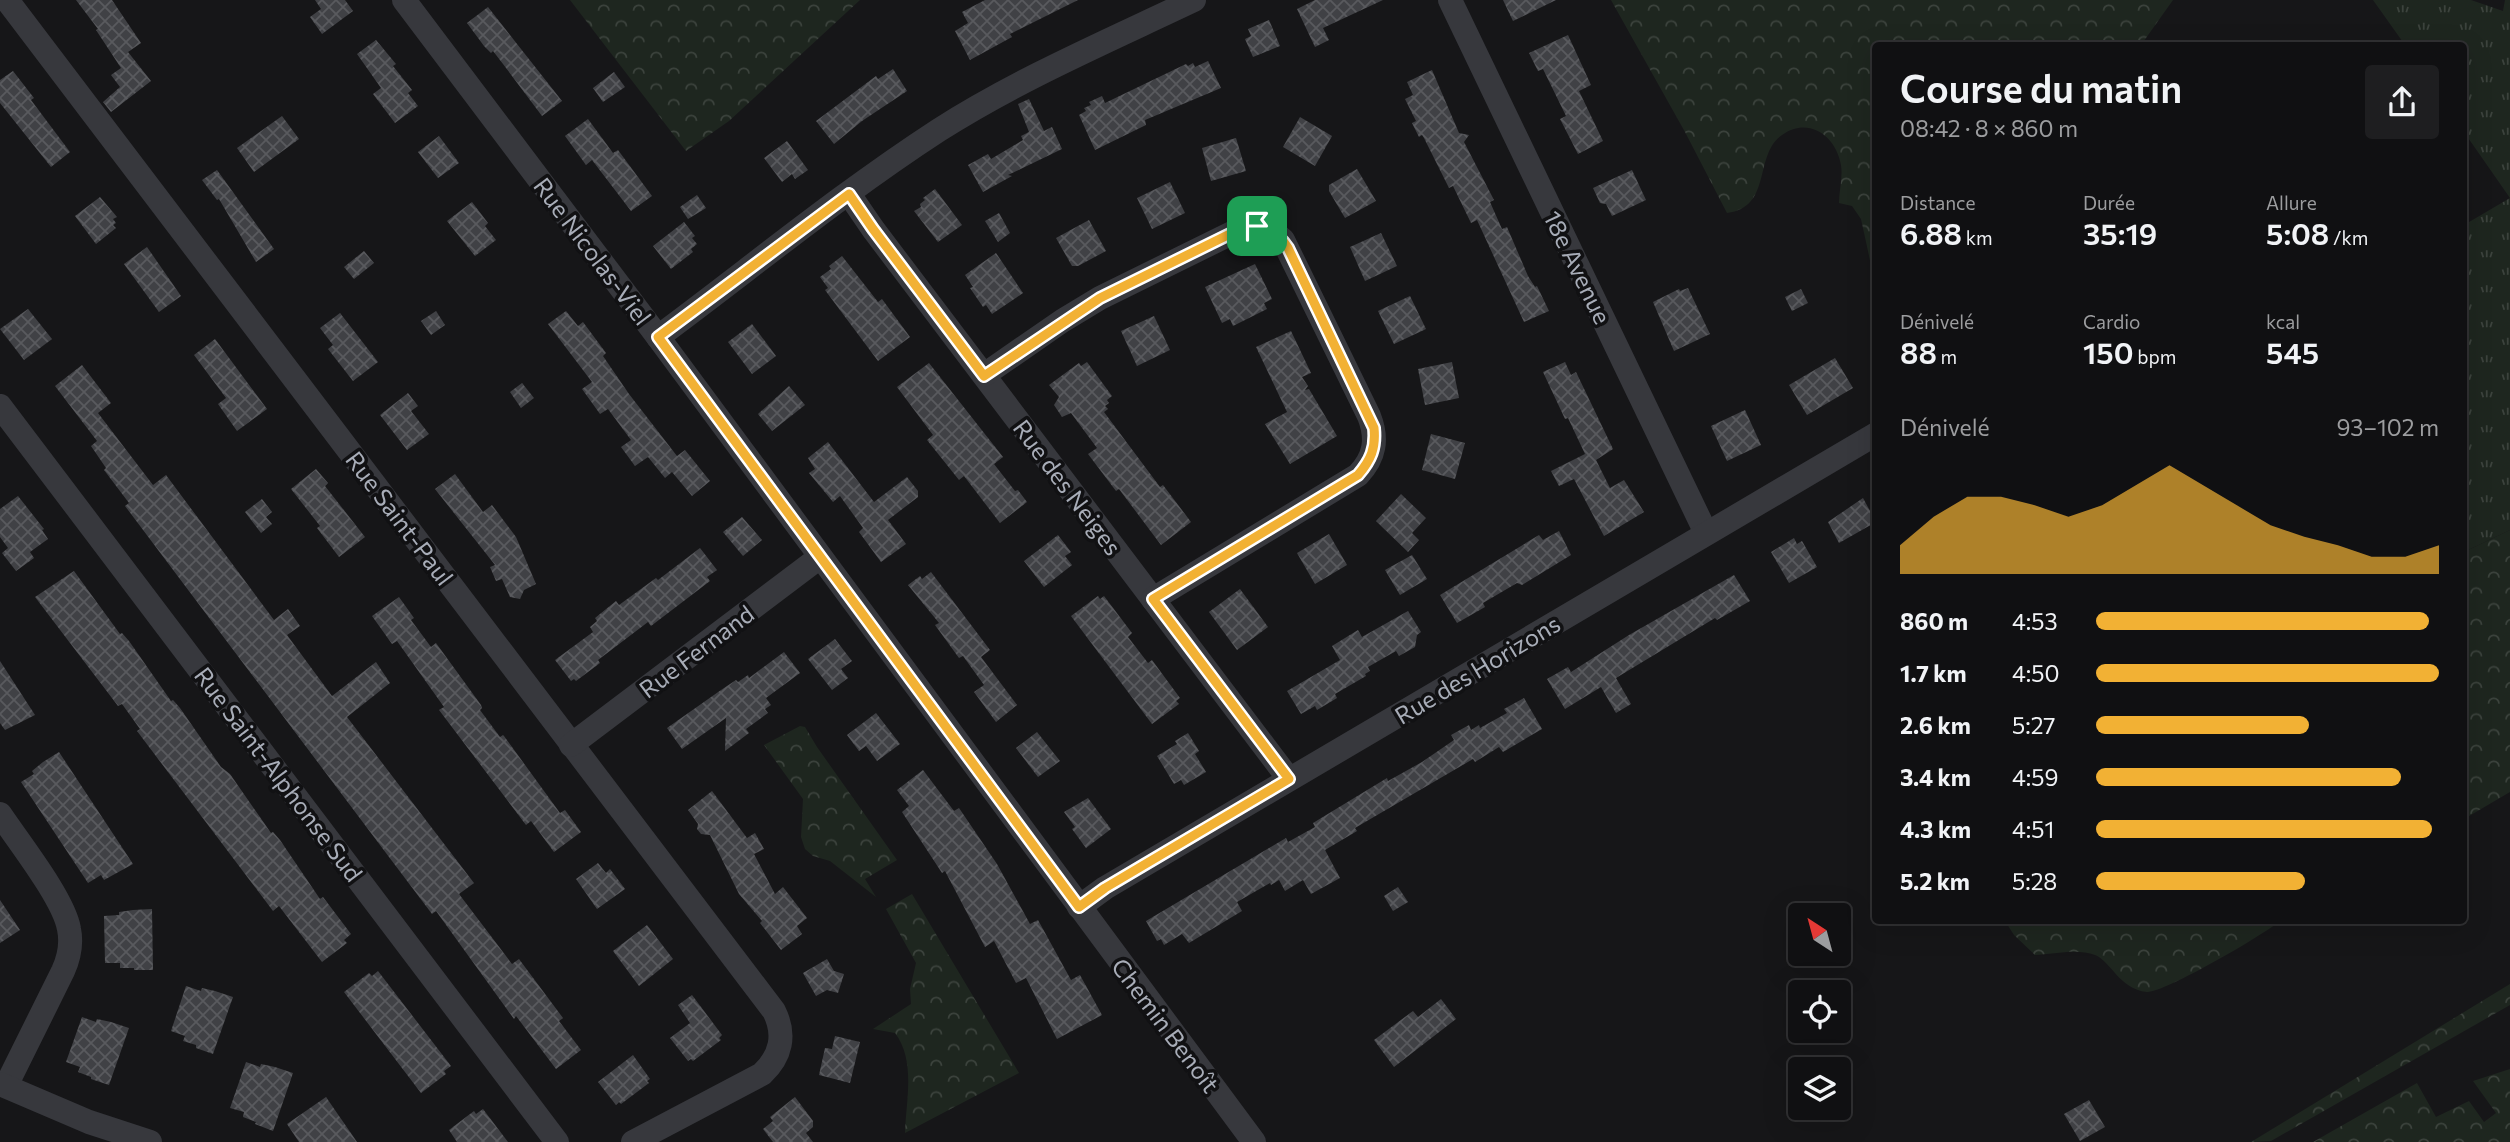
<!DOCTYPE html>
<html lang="fr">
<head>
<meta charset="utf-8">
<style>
  body { margin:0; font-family:Commissioner,sans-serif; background:#1e1e20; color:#f1f3f6; height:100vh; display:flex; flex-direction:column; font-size:26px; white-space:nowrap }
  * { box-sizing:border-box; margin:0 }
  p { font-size:23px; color:#9c9d9f }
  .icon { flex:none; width:38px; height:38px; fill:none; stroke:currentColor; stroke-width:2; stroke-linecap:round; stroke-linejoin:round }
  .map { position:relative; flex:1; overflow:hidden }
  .drawer { position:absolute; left:1872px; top:42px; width:595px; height:882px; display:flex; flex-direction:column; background:#101012; border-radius:7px; box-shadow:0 7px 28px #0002,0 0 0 2px #303032 }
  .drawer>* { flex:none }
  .needle { width:46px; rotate:324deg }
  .buttons { position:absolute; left:1788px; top:903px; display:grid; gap:14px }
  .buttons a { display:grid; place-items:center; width:63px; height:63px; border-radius:7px; background:#101012; box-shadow:0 7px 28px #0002,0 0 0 2px #303032; font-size:35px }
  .pin { position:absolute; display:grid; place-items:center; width:60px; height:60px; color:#fff; margin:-30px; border-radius:14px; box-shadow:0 4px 10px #0006 }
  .round { display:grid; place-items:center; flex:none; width:74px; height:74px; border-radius:7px; background:#1e1e20 }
  .head { display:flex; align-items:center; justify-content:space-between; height:119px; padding:0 28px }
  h1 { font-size:38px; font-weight:600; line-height:52px }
  .metrics { display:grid; grid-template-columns:repeat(3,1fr); gap:10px; height:119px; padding:7px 28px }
  .metrics div { display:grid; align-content:center }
  .metrics b { font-size:30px; font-weight:600 }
  .metrics small { font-size:19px; font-weight:400 }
  .metrics p { font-size:19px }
  .chart { height:196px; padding:14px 28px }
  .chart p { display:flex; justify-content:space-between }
  .chart svg { width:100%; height:126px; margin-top:7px; fill:#f2b134; opacity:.7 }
  ul { padding:0 28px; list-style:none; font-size:23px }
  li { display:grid; grid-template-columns:112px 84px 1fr; align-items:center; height:52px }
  li i { height:18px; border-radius:9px; background:#f2b134 }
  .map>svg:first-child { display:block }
</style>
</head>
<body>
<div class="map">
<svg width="2510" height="1142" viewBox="0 0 2510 1142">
  <defs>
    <pattern id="grass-tufts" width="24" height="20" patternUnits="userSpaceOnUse" patternTransform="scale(1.75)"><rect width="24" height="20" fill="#1e261f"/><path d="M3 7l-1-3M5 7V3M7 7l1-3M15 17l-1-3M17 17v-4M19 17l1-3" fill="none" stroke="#3c433d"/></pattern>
    <pattern id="forest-crowns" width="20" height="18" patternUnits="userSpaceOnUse" patternTransform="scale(1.75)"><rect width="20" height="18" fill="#1e261f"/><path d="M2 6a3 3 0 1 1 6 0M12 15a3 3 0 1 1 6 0" fill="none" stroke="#3c433d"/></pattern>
    <pattern id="building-cross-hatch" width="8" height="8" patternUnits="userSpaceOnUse" patternTransform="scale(1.75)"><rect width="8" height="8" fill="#404145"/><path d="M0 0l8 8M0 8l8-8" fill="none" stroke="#595a5e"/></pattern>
  </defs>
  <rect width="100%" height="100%" fill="#161618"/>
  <polygon fill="url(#grass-tufts)" points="2373,0 2471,0 2503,11 2505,0 2510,0 2510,530 2464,552 2464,225 2510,198 2464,132 2464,46 2405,45"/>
  <g fill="url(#forest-crowns)">
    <polygon points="570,0 860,0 729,121 686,151"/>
    <path d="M1611,0H2173L2141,45L1876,46V272L1873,274L1861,219L1852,206L1839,203C1839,191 1843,177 1841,165C1836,136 1809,116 1782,135C1753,155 1773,207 1727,213L1685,132Z"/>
    <polygon points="2510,530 2510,792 2464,819 2464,552"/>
    <polygon points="800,726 805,727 817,747 897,860 865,879 876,897 830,861 813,856 805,849 801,837 803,799 764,745"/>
    <path d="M912,894L1019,1073L905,1133C906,1100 916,1061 895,1033L873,1029L911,1004L910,989L916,963L886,909Z"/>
    <path d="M2005,921H2280C2265,934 2164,993 2147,992C2119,989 2111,961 2095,955C2078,948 2053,954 2035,955L2014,935Z"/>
    <polygon points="2510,984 2510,1005 2271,1141 2251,1142"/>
    <polygon points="2510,1069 2510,1142 2313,1142 2417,1083 2436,1117 2469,1101 2484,1122 2496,1113 2473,1081"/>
  </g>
  <g fill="url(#building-cross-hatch)">
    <polygon points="76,0 112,0 141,43 128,52 151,81 111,112 103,102 120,87 111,75 121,68 96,30 98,29"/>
    <polygon points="315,0 345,0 353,11 322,34 310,17 321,9"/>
    <polygon points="985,0 1078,0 1010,34 1012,37 970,60 955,31 968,23 962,12"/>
    <polygon points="1315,0 1383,0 1323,28 1329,40 1315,47 1297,9"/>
    <polygon points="1503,0 1556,0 1513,21"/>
    <polygon points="488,7 562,101 542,116 503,64 493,51 491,53 484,46 467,23"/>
    <polygon points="1269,20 1280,46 1253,57 1245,39 1251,36 1248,29"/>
    <polygon points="1568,35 1591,85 1579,91 1603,141 1578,154 1560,119 1566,116 1543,69 1538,71 1529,53"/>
    <polygon points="376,40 396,64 393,66 412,90 408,93 418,106 395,123 373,94 381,88 357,54"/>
    <polygon points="1208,61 1221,88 1145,120 1146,125 1095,150 1079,115 1086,111 1084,108 1091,105 1089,102 1102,96 1105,103 1186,64 1188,66 1193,63 1195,67"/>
    <polygon points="893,69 907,91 862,121 834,144 816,121 876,76 878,79"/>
    <polygon points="1432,70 1459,133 1469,135 1464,142 1494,200 1490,202 1502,229 1507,227 1528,276 1535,287 1537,286 1549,311 1524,322 1477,220 1471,223 1453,186 1449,188 1424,138 1422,135 1419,137 1412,123 1416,121 1405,99 1413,95 1407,82"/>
    <polygon points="13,71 34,98 31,100 70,152 51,167 0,103 0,80"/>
    <polygon points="614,72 625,87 603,102 593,88"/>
    <polygon points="1029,99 1044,131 1052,127 1062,149 1008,175 1012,176 983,192 968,165 988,154 991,159 1023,140 1021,136 1029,132 1018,104"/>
    <polygon points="282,116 299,139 254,172 237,148"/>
    <polygon points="1300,117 1332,136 1315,166 1283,147"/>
    <polygon points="588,119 613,153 618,150 652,196 631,211 592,160 586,165 565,136"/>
    <polygon points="439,136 459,163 438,178 418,152"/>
    <polygon points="1236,138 1246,171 1211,181 1202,148"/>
    <polygon points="787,141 808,170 795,179 792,174 782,182 764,158"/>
    <polygon points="1357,169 1376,201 1345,218 1329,191 1329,185"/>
    <polygon points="217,170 274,249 256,262 219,199 217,200 202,180"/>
    <polygon points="1632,170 1646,200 1612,216 1606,204 1600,203 1593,188"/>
    <polygon points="1170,182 1185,213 1152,229 1137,198"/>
    <polygon points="935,189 962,225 938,242 914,211 921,207 920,204 925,200 923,198"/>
    <polygon points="697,195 706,208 688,219 680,207"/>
    <polygon points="100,197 117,217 113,219 116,223 113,225 116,228 96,244 75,216"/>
    <polygon points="472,202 488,223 485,226 496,240 475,256 447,221"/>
    <polygon points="999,213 1010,233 998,242 985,221"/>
    <polygon points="1089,220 1106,251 1078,266 1072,266 1056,238"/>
    <polygon points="684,222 695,236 692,238 697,244 691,249 693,252 671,269 653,246"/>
    <polygon points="1381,233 1397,266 1365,281 1350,247"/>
    <polygon points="147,247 181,296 159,312 124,264"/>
    <polygon points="364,251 374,263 354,279 344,267"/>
    <polygon points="996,253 1023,293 992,314 986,305 983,307 970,288 973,287 965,275"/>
    <polygon points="842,256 878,302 882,299 910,337 878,361 825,290 828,288 820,277 831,269 829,266"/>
    <polygon points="1255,264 1272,299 1264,303 1267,309 1233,326 1230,319 1222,323 1205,287"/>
    <polygon points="1688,288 1710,334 1674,351 1653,302 1679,289 1680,291"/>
    <polygon points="1801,289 1808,303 1792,311 1785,297"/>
    <polygon points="1410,296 1426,329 1394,344 1378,311"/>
    <polygon points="28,309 52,339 24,360 0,329"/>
    <polygon points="436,311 445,325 431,335 421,321"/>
    <polygon points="566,311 578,326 583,322 606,353 603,356 629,394 677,456 685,450 710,481 692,496 672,472 665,478 648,457 635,466 621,447 631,440 608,409 600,414 582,389 592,382 548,324"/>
    <polygon points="340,313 378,362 353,381 328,349 333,345 320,328"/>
    <polygon points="1154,316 1170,350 1137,366 1121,331"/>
    <polygon points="752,324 776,356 752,374 728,342"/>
    <polygon points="1291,331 1311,373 1302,377 1308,386 1305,390 1309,389 1337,436 1290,464 1265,424 1287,412 1256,347"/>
    <polygon points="215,339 267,409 237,431 218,404 226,398 194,355"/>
    <polygon points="1835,358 1853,388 1807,415 1789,385"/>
    <polygon points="1087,362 1112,396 1107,400 1109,403 1105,406 1108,409 1104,412 1160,487 1163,485 1191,522 1161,545 1119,489 1116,491 1088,454 1097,448 1071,413 1062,417 1054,405 1059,397 1049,385 1079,363 1081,366"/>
    <polygon points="1452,362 1459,398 1425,405 1418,369"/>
    <polygon points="1565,362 1571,375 1576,372 1613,449 1596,460 1610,488 1624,480 1644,512 1604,536 1574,479 1559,486 1551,471 1585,454 1568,418 1565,419 1543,372"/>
    <polygon points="929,363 1003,457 994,464 1015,491 1018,490 1027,502 1000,523 964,476 959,480 927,440 933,435 897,387"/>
    <polygon points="82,365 111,403 98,413 153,485 166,475 274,620 288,609 300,626 287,635 332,696 376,662 390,683 347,717 474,883 459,894 512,964 519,959 563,1018 559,1021 581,1050 556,1069 516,1016 514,1019 436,911 432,914 392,861 125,506 129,503 104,470 106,468 91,446 97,441 55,386"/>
    <polygon points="522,383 534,398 521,408 510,392"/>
    <polygon points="789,386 805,405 772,431 758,414"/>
    <polygon points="408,393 418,406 411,411 429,434 407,450 380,415"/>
    <polygon points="1745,410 1761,445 1727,461 1711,426"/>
    <polygon points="1431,434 1465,443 1455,479 1422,470"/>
    <polygon points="828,442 874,502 907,477 918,491 918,497 888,520 906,544 881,562 859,532 863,528 840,496 833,502 809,473 815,469 808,458"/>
    <polygon points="316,469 328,483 325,486 365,537 339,557 317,528 320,526 291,489"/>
    <polygon points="455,474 483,512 492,505 516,537 536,584 524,590 520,599 510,597 502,579 496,581 490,567 495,565 435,489"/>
    <polygon points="1401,494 1426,518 1412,533 1419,540 1408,552 1376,521"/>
    <polygon points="18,496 44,529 42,530 48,539 30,552 34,558 16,571 2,553 8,548 0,537 0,509"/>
    <polygon points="1863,498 1876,522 1839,543 1828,522"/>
    <polygon points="262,499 272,512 266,517 272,524 261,533 245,512"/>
    <polygon points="742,517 762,540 743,556 723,532"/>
    <polygon points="1559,531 1571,555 1522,585 1517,583 1483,603 1485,607 1457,623 1440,595 1539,535 1543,540"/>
    <polygon points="1329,534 1347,565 1315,584 1297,553"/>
    <polygon points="1058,535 1071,552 1065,556 1072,565 1044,587 1024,561"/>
    <polygon points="1794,538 1797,544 1802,541 1817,567 1789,583 1771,552"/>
    <polygon points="700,548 717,570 707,577 710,581 651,626 648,622 598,660 600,663 576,681 574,679 571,681 555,660 593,632 590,627 597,621 595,618 616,601 619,605 656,578 658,580"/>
    <polygon points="1412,555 1427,579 1400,595 1385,570"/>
    <polygon points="74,571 120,634 122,633 129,641 171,701 173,700 180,708 221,767 230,774 271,833 273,832 280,840 320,899 323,897 351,934 344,940 347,943 322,962 279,906 273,911 137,731 140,729 122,704 118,706 35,597"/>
    <polygon points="931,572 990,650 981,657 1017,705 996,722 974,692 984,685 963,656 959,658 935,625 939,623 908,585 920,576 922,579"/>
    <polygon points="1734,575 1750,601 1717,620 1715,618 1616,678 1631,704 1616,713 1601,687 1565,709 1547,679 1568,667 1571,672 1629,635"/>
    <polygon points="1240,589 1268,627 1237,650 1209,612"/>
    <polygon points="1098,596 1100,599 1104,596 1132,633 1128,637 1148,663 1152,660 1180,698 1176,701 1179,704 1152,724 1071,616"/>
    <polygon points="399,597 414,618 411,620 431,647 436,643 481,705 482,708 480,710 500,737 503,735 504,736 560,813 565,810 581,832 554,852 531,821 526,825 439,710 444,707 397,641 392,644 372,616"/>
    <polygon points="1408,611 1421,632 1417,635 1415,647 1399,656 1396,651 1368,667 1370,671 1365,674 1366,676 1335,694 1337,698 1317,710 1315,706 1301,714 1287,691 1340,660 1332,646 1358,630 1362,637"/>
    <polygon points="835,639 852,661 841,669 848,678 832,690 808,659"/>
    <polygon points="784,652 800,673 766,698 771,705 765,709 768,713 746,729 749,733 725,751 726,718 682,749 667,728 721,690 736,680 738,682 748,675 749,678"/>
    <polygon points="0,661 35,715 5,730 0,723"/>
    <polygon points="1524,698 1542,729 1503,752 1499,747 1475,762 1473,759 1355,828 1357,831 1325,850 1340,878 1311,894 1303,880 1285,891 1279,880 1271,885 1270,883 1237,902 1242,911 1189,943 1182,934 1164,945 1161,939 1157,941 1146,921 1286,838 1288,842 1315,827 1313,823 1387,778 1388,781 1422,762 1454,740 1451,735 1469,725 1471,730 1479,725 1480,728 1507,713 1504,709"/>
    <polygon points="876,713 900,744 877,761 866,746 859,751 847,735"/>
    <polygon points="1037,732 1060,761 1038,777 1016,748"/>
    <polygon points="1188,733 1199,751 1195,754 1206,772 1184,785 1181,780 1174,784 1157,756 1177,744 1175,741"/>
    <polygon points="59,752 133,864 104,880 101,875 88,883 21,782 34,774 32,771 43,762"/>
    <polygon points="923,770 954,811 959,808 997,864 1030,924 1038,920 1071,980 1080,975 1102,1015 1057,1039 1026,978 1016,983 994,941 985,947 945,871 942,873 902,812 909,806 897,790"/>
    <polygon points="712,791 747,838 755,833 764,849 754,854 775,894 783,887 807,918 797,926 802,934 781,950 760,923 762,921 739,894 710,835 701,834 697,829 698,824 688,810"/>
    <polygon points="1088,798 1111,829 1086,848 1072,829 1075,827 1064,812"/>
    <polygon points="598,863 606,873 610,869 625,889 597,909 576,879"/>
    <polygon points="1398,887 1408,902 1393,911 1384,896"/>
    <polygon points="0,900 20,930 0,943"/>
    <polygon points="152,909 153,970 134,970 134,968 120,968 120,963 105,963 104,916 119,915 119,912 133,910"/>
    <polygon points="647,925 673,959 639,986 613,951"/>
    <polygon points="827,959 834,971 844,974 838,993 827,990 816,996 803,973"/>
    <polygon points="378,971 451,1066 444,1071 446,1074 421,1093 344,992 369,973 372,976"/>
    <polygon points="186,986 201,991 202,988 215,991 233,997 213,1054 196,1048 196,1045 183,1041 185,1036 171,1031"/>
    <polygon points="692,995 722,1035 719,1038 721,1040 693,1061 691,1059 688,1061 670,1038 690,1023 678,1005"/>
    <polygon points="1441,999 1456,1019 1394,1067 1374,1040 1413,1011 1418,1017"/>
    <polygon points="82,1017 96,1022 97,1019 111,1022 129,1028 109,1085 91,1079 91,1077 78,1072 80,1067 66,1062"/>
    <polygon points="835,1036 860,1042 850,1083 819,1075 825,1048 832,1049"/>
    <polygon points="633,1055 650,1079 647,1081 649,1083 621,1104 619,1102 616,1105 598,1082"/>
    <polygon points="246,1062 260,1067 261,1064 275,1067 293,1073 273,1131 255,1124 256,1122 243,1117 244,1112 230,1108"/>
    <polygon points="326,1097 357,1142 299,1142 287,1124"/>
    <polygon points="795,1097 813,1121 813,1127 806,1133 813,1142 773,1142 763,1129 773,1121 770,1117"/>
    <polygon points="2089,1100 2105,1127 2080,1141 2064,1114"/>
    <polygon points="483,1109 508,1142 457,1142 449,1130 474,1111 476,1114"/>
  </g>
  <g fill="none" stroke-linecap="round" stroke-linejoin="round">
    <g stroke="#37383d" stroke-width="24">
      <path d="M7,0L774,1011C786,1035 781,1056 762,1074L633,1142"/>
      <polyline points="404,0 658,337 1254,1142"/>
      <polyline points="1450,0 1706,533"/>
      <polyline points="849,194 873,229 1289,779"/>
      <path d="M658,337C751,268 842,193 939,130C1019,79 1108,41 1194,0"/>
      <path d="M984,375L1062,321L1100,298L1238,230C1256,224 1269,227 1283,240L1369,416C1378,439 1375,457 1358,475L1153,599"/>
      <polyline points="0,406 557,1142"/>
      <polyline points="571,745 820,557"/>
      <path d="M0,814C18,841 64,899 69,929C72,944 69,958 63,971L6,1086"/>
      <polyline points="1079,907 1105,888 1876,434"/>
      <polyline points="0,1084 89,1122 150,1142"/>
    </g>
  </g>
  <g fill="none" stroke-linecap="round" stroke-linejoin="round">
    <defs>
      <path id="route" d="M849,194L873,229L984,376L1100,298L1238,230C1259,223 1276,229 1288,248L1374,428C1376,448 1371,460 1358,475L1153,599L1289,779L1105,888L1079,907L658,337Z"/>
    </defs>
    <use href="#route" stroke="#fff" stroke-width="14"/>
    <use href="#route" stroke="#f2b134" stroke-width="9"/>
  </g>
  <g text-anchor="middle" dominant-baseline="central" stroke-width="7" stroke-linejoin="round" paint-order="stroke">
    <g font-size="24" fill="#a8adb8" stroke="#111113">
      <text transform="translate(593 251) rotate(53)">Rue Nicolas-Viel</text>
      <text transform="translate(1578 267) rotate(64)">18e Avenue</text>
      <text transform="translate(1068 487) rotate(53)">Rue des Neiges</text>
      <text transform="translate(400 518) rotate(53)">Rue Saint-Paul</text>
      <text transform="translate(696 651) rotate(-37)">Rue Fernand</text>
      <text transform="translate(1477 669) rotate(-31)">Rue des Horizons</text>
      <text transform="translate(279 774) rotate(53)">Rue Saint-Alphonse Sud</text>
      <text transform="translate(1166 1025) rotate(53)">Chemin Benoît</text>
    </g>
  </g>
</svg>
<div class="buttons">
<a><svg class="needle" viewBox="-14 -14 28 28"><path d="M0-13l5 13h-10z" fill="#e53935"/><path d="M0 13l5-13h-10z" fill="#9c9d9f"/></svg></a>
<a><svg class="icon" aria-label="locate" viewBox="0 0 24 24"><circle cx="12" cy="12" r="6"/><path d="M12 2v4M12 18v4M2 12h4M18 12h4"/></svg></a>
<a><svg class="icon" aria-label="layers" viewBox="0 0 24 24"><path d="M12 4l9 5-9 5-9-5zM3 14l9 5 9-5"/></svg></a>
</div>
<div class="pin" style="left:1257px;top:226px;background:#1e9e55"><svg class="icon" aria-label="arrive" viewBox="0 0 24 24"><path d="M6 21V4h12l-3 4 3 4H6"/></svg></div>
<section class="drawer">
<div class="head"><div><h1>Course du matin</h1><p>08:42 · 8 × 860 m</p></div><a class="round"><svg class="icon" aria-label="share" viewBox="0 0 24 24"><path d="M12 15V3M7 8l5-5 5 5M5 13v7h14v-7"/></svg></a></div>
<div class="metrics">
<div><p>Distance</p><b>6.88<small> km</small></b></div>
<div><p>Durée</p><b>35:19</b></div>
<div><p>Allure</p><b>5:08<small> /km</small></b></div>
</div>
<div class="metrics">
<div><p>Dénivelé</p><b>88<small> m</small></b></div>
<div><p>Cardio</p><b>150<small> bpm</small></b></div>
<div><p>kcal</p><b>545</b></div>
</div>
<div class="chart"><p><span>Dénivelé</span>93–102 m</p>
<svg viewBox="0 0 160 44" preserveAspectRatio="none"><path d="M0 44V34L10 24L20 17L30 17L40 20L50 24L60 20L70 13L80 6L90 13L100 20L110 27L120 31L130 34L140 38L150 38L160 34V44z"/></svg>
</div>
<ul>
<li><b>860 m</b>4:53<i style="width:97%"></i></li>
<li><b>1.7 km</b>4:50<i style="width:100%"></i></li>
<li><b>2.6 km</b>5:27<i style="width:62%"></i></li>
<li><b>3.4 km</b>4:59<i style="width:89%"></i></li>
<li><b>4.3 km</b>4:51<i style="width:98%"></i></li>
<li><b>5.2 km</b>5:28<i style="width:61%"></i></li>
</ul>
</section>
</div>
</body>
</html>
